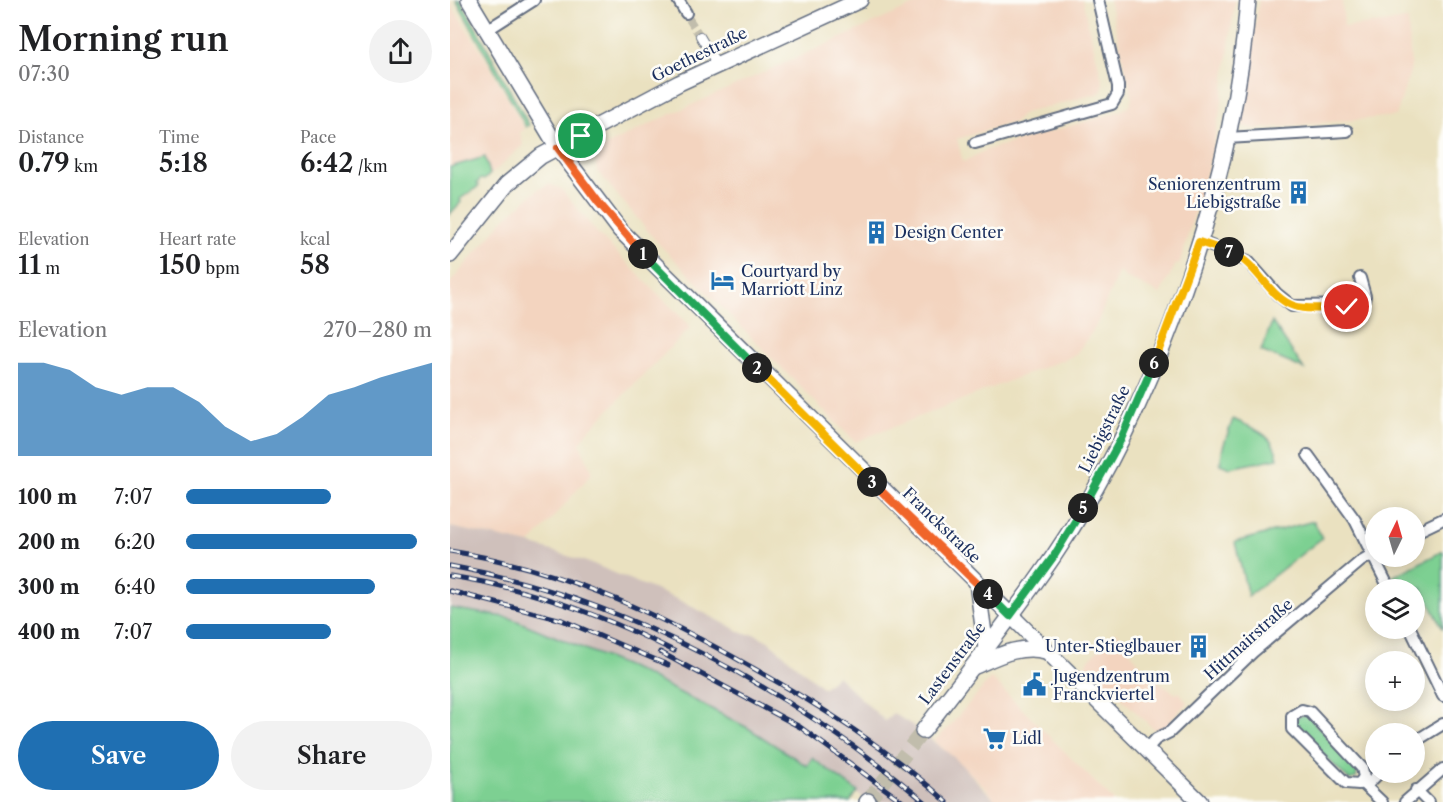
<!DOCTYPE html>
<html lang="en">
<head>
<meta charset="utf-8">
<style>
  body { margin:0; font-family:"Libre Caslon Text",serif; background:#f2f2f2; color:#202124; height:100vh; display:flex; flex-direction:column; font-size:22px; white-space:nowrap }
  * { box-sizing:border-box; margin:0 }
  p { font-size:20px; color:#757577 }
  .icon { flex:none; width:33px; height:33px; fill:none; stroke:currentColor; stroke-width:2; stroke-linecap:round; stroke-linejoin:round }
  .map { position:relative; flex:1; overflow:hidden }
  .drawer { display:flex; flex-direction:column; background:#fff; width:450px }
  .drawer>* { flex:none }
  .needle { width:39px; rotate:5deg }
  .tools { position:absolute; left:915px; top:507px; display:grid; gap:12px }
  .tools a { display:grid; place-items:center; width:60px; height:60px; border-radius:50%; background:#fff; box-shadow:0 3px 15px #0003; font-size:30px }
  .pin { position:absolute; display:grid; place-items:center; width:51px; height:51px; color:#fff; margin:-26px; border:3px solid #fff; border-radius:50%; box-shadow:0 2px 6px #0007 }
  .km { position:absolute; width:30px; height:30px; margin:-15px; border-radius:50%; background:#222; color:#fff; font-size:16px; line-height:30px; text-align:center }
  .round { display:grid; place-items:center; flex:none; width:63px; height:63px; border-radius:32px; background:#f2f2f2 }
  .headline { display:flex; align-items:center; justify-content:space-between; height:102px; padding:0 18px }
  h1 { font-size:33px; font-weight:600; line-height:45px }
  .stats { display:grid; grid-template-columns:repeat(3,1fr); gap:9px; height:102px; padding:6px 18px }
  .stats div { display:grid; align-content:center }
  .stats b { font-size:26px; font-weight:600 }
  .stats small { font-size:16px; font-weight:400 }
  .stats p { font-size:16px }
  .chart { height:168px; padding:12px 18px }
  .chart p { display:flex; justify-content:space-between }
  .chart svg { width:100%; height:108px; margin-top:6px; fill:#1f6fb2; opacity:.7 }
  .primary-button { display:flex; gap:12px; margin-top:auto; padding:12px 18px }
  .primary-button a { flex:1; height:69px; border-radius:36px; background:#1f6fb2; color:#fff; font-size:24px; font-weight:600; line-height:69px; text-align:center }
  .primary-button a+a { background:#f2f2f2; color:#202124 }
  ul { padding:0 18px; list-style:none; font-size:20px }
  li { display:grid; grid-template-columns:96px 72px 1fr; align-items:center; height:45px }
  li i { height:15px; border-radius:8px; background:#1f6fb2 }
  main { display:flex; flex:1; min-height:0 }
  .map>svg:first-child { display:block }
</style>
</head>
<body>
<main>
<section class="drawer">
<div class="headline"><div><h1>Morning run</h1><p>07:30</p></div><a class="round"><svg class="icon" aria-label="share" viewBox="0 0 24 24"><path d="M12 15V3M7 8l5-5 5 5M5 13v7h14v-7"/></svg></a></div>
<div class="stats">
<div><p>Distance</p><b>0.79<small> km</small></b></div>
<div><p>Time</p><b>5:18</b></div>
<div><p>Pace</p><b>6:42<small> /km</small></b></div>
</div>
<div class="stats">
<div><p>Elevation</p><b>11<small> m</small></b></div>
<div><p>Heart rate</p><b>150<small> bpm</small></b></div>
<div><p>kcal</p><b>58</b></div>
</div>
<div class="chart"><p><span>Elevation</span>270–280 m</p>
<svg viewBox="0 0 160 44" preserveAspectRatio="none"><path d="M0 44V6L10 6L20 9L30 16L40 19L50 16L60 16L70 22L80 32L90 38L100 35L110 28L120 19L130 16L140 12L150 9L160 6V44z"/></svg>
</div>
<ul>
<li><b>100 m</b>7:07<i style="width:59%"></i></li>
<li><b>200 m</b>6:20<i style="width:94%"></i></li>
<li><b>300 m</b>6:40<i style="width:77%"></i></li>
<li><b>400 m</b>7:07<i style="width:59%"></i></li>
</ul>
<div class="primary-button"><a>Save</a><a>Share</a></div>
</section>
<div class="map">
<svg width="993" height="802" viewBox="0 0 993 802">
  <rect width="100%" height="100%" fill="#fdfcf7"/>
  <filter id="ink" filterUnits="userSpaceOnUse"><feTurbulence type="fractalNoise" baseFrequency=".0167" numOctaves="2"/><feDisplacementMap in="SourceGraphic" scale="12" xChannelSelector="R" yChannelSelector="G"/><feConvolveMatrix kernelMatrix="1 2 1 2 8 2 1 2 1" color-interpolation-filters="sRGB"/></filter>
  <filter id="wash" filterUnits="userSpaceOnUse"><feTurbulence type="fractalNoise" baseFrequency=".008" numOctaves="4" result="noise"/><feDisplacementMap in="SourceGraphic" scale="24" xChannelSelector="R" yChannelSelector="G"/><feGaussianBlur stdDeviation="1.35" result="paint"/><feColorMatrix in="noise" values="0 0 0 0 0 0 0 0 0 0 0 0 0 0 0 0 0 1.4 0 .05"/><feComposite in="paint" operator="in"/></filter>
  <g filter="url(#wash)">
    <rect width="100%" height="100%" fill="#eae1c0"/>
    <g fill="#f3d4bf">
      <polygon points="481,0 632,0 653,83 652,91 647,94 574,113 565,122 507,139 513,162 536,150 662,114 680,106 682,97 659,0 785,0 772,101 760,161 729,265 726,264 710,294 675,277 669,271 645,328 625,355 405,442 209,244 147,171 145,158 150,149 206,121 464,5"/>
      <polygon points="809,0 892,0 894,27 958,20 961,68 946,116 807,129 791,126"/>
      <polygon points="0,2 38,63 75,130 70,132 73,145 34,181 31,179 27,183 29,186 17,197 15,195 10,200 11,202 0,214"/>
      <polygon points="99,184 111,189 149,235 241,327 138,431 130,444 142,473 80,544 0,527 0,283 55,218 89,189"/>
      <polygon points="666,631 695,672 726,694 729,692 738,703 723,717 721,725 707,732 635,664"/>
      <polygon points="541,678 665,802 547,802 531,783 484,741 498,728"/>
    </g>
    <polygon fill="#cfc0bb" points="0,527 80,544 143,564 229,600 295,634 305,634 318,641 373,688 387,676 435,721 443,713 462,725 506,759 547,802 419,802 362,759 357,766 320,741 230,692 60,618 0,608"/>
    <g fill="#7dd092" stroke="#4c8078" stroke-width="1.5">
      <path d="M6,0H10C35,41 55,83 79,125L76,127Z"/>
      <polygon points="35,157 40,174 34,180 31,179 27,183 29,186 10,199 11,202 0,214 0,167"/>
      <polygon points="822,322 854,369 811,351"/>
      <path d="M783,419C804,429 823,433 828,458L780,468L770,464L773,447Z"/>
      <polygon points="864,521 872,538 798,596 785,542"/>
      <polygon points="993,551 993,629 972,588 965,592 964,590 949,589 942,577"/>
      <polygon points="0,608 60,618 186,670 298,728 357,766 362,758 408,792 400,802 0,802"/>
      <polygon points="857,715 908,769 906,778 899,780 847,729 845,720 849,716"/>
    </g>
  </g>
  <g filter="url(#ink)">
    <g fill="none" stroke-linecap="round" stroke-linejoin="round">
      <polyline stroke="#c1bdac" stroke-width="8" stroke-dasharray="8 4" stroke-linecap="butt" points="239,19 250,36"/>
      <polyline stroke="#c1bdac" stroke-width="15" stroke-dasharray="15 8" stroke-linecap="butt" points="418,801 473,731"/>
      <defs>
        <polyline id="pedestrian" points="250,36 267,65"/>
        <g id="minor">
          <polyline points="228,0 236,13"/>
          <polyline points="37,30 84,0"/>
          <polyline points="777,138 897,131"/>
          <polyline points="525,143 662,104 668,94 668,86 648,0"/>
          <polyline points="749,241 798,261 827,294 842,306 913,305 915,296 910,278"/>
          <polyline points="858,455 905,520 940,590"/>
          <polyline points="964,533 993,519"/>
          <polyline points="960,628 993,696"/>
          <polygon points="852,710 860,712 912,768 914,777 909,784 896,783 842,729 842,716"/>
          <polyline points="964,742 993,724"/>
          <polyline points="696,750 706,739 720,732 803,652 911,561 926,552"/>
          <polyline points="911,782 932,802"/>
          <polyline points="916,786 930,772"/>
          <polyline points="966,790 978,802"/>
          <polyline points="955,802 993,769"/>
        </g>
        <g id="secondary">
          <polyline points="19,0 108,148 170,230 750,802"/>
          <polyline points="0,255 57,184 91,156 229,83 410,0"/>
          <polyline points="527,583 536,648"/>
          <path d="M525,666C548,656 570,644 596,651"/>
          <path d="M473,731C517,674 562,617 603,557C706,406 784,182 798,0"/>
          <polyline points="417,802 418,801"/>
        </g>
      </defs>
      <use href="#pedestrian" stroke="#636d80" stroke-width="10"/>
      <use href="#minor" stroke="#636d80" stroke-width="14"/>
      <use href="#secondary" stroke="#636d80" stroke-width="18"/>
      <use href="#pedestrian" stroke="#fff" stroke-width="8"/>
      <use href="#minor" stroke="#fff" stroke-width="10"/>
      <use href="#secondary" stroke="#fff" stroke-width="15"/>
      <defs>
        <g id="rail">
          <path d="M0,551C110,568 207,613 303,668C372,707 438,749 497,802"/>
          <path d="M0,566C171,596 343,691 475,802"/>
          <path d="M0,576C78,588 153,615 224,651"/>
          <polyline points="0,591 112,620 218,665"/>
          <polyline points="210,652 350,727 453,802"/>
        </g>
      </defs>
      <use href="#rail" stroke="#1b2f5e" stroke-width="5"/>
      <use href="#rail" stroke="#fdfcf7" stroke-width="3" stroke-dasharray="9" stroke-linecap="butt"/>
    </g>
  </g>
  <g fill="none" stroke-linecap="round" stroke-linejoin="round" filter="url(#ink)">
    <defs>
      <polyline id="split-1" points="131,136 108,148 149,203 193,254"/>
      <polyline id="split-2" points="193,254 307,368"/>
      <polyline id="split-3" points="307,368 422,482"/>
      <polyline id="split-4" points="422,482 538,594"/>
      <polyline id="split-5" points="538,594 560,616 604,556 633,508"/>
      <polyline id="split-6" points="633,508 671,439 704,363"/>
      <polyline id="split-7" points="704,363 749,242 779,252"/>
      <path id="split-8" d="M779,252C808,262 818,298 844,306C860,311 881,307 897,307"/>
    </defs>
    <use href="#split-1" stroke="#fff" stroke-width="12"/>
    <use href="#split-2" stroke="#fff" stroke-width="12"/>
    <use href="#split-3" stroke="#fff" stroke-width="12"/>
    <use href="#split-4" stroke="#fff" stroke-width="12"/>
    <use href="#split-5" stroke="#fff" stroke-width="12"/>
    <use href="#split-6" stroke="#fff" stroke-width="12"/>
    <use href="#split-7" stroke="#fff" stroke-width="12"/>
    <use href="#split-8" stroke="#fff" stroke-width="12"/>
    <use href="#split-1" stroke="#f0652b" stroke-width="8"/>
    <use href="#split-2" stroke="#22a559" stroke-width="8"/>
    <use href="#split-3" stroke="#f5b400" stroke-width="8"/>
    <use href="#split-4" stroke="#f0652b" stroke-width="8"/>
    <use href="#split-5" stroke="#22a559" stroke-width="8"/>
    <use href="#split-6" stroke="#22a559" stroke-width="8"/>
    <use href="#split-7" stroke="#f5b400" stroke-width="8"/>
    <use href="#split-8" stroke="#f5b400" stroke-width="8"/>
  </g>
  <defs>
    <symbol id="building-bare" viewBox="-9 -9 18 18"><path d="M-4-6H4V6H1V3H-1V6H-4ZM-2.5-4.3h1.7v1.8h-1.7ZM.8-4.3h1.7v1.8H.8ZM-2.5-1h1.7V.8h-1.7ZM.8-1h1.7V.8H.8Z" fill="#1f6fb2" stroke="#fdfcf7" stroke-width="2.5" paint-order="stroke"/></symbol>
    <symbol id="hotel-bare" viewBox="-9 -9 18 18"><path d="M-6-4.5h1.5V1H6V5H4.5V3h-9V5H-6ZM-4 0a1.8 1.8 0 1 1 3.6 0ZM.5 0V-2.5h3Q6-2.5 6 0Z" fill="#1f6fb2" stroke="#fdfcf7" stroke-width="2.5" paint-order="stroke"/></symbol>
    <symbol id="civic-bare" viewBox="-9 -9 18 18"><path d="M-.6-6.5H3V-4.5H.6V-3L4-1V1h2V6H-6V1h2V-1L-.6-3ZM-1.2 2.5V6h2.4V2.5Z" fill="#1f6fb2" stroke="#fdfcf7" stroke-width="2.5" paint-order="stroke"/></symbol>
    <symbol id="supermarket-bare" viewBox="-9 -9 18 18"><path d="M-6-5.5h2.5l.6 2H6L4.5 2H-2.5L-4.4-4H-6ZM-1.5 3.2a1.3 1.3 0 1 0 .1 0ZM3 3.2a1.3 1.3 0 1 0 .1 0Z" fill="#1f6fb2" stroke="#fdfcf7" stroke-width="2.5" paint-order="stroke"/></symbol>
  </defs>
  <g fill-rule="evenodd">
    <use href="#building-bare" x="832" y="176" width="33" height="33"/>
    <use href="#building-bare" x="410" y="216" width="33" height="33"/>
    <use href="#hotel-bare" x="256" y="264" width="33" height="33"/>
    <use href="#building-bare" x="732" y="630" width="33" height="33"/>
    <use href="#civic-bare" x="568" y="668" width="33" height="33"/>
    <use href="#supermarket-bare" x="528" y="722" width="33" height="33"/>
  </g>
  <g text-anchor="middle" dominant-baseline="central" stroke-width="5" stroke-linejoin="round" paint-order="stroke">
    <g font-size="16" fill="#1b2f5e" stroke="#fdfcf7">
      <text transform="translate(249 54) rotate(-26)">Goethestraße</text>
      <text transform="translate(654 429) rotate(-64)">Liebigstraße</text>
      <text transform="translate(492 525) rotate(44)">Franckstraße</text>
      <text transform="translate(798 639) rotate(-42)">Hittmairstraße</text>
      <text transform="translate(502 663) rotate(-53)">Lastenstraße</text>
    </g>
    <g font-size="16" fill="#1b2f5e" stroke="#fdfcf7" text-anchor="start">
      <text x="831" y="184" text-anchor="end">Seniorenzentrum<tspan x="831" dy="18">Liebigstraße</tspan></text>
      <text x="444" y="232">Design Center</text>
      <text x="291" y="271">Courtyard by<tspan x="291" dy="18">Marriott Linz</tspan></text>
      <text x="731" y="646" text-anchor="end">Unter-Stieglbauer</text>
      <text x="603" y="676">Jugendzentrum<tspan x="603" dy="18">Franckviertel</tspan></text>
      <text x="562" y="738">Lidl</text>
    </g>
  </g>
</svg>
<div class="tools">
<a><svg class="needle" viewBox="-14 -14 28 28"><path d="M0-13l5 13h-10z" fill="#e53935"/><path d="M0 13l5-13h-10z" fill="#757577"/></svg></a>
<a><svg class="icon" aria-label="layers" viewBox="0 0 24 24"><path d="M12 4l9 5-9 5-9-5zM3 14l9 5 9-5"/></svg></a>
<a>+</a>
<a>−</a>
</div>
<div class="pin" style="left:131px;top:136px;background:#1e9e55"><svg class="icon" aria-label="arrive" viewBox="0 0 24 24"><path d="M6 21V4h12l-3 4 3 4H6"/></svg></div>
<div class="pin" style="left:897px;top:307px;background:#d93025"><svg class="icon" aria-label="check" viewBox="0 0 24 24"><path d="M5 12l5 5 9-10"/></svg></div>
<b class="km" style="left:193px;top:254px">1</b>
<b class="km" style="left:307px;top:368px">2</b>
<b class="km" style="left:422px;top:482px">3</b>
<b class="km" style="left:538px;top:594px">4</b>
<b class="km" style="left:633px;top:508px">5</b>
<b class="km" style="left:704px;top:363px">6</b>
<b class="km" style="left:779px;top:252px">7</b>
</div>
</main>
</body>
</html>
